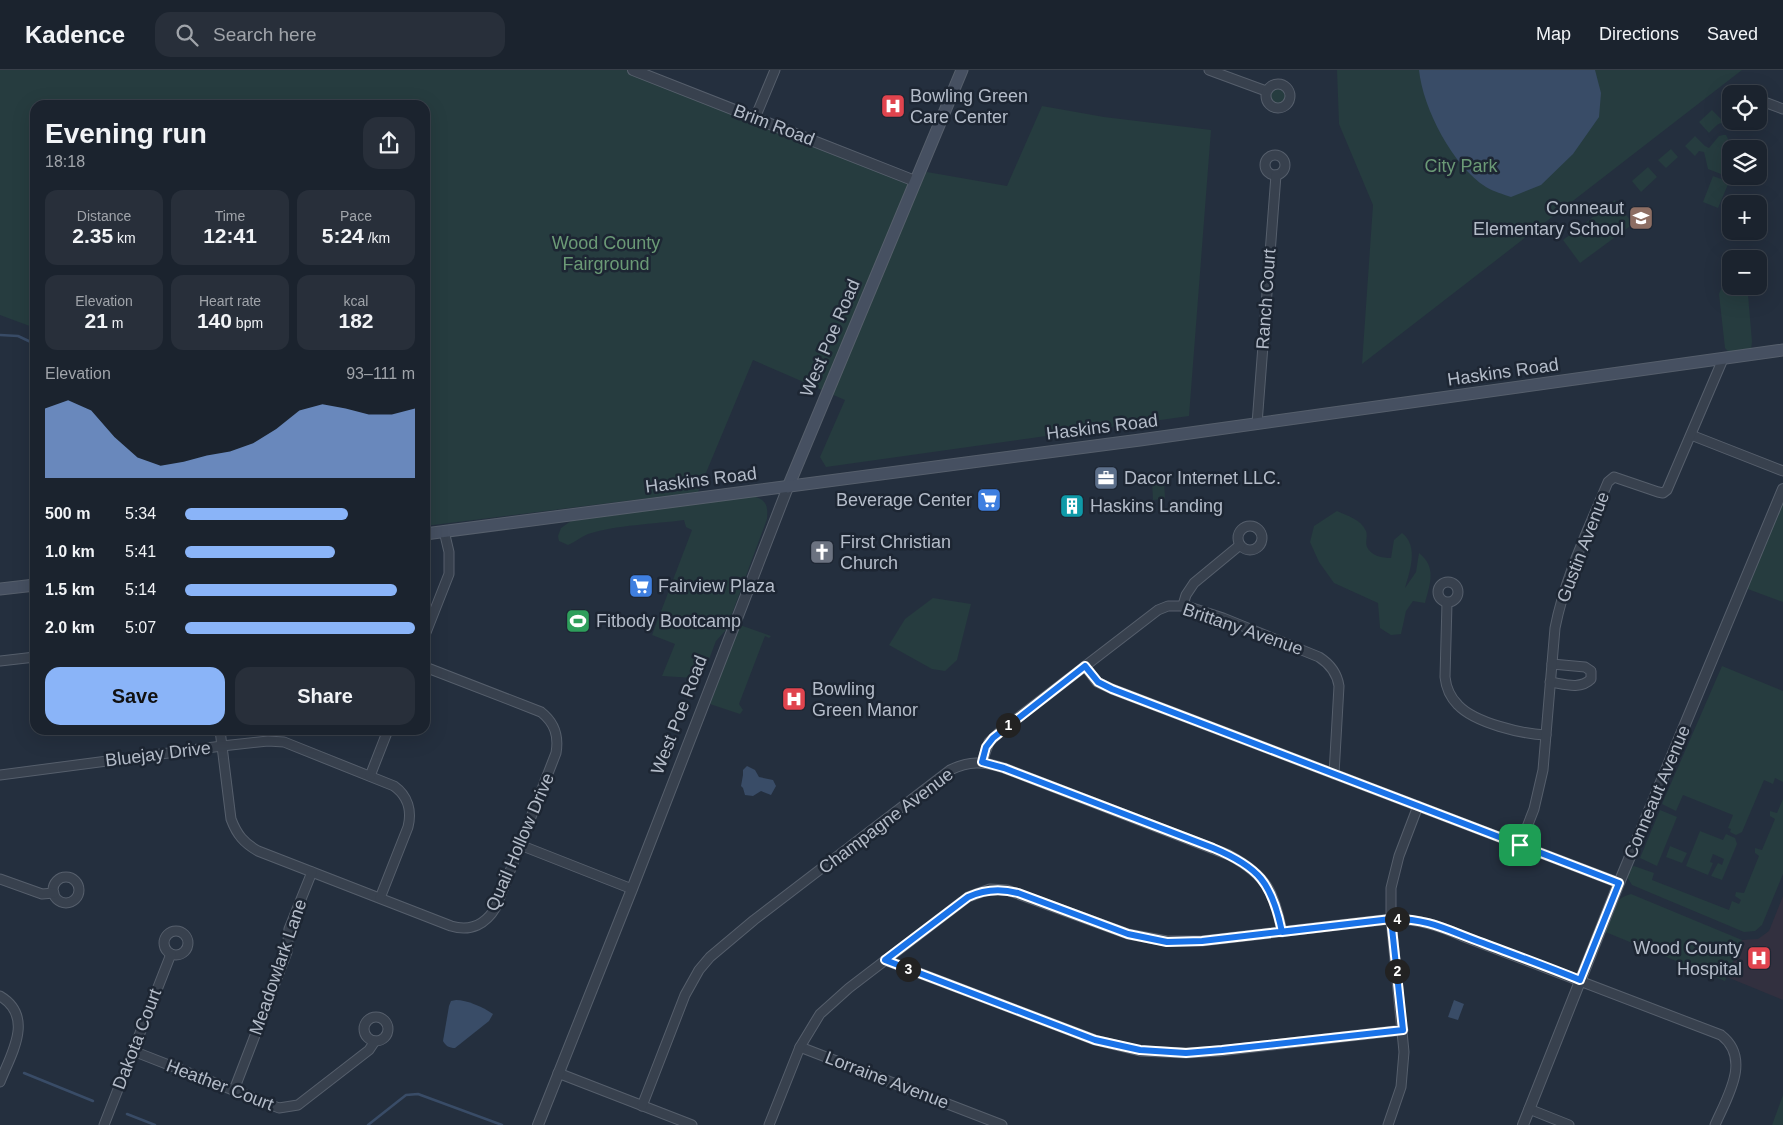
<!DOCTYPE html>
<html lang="en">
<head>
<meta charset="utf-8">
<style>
  body { margin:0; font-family:Helvetica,sans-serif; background:#282f3a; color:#f1f3f6; height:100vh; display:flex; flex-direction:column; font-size:19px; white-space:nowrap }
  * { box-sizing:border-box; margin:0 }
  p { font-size:16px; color:#a0a4aa }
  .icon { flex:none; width:28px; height:28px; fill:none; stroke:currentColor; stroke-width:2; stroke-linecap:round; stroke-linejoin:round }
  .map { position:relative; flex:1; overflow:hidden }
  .sheet { position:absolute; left:30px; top:30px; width:400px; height:635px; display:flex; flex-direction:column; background:#1b232e; border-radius:15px; box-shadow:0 5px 20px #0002,0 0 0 1px #39404a }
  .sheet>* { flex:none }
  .tools { position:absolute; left:1722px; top:15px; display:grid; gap:10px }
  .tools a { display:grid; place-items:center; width:45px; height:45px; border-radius:10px; background:#1b232e; box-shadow:0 5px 20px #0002,0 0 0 1px #39404a; font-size:25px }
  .pin { position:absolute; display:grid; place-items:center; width:42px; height:42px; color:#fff; margin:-21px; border-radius:10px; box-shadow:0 2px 8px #0006 }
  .km { position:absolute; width:25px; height:25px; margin:-12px; border-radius:50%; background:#222; color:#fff; font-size:14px; line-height:25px; text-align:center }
  .round { display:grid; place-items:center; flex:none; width:52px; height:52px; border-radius:15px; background:#282f3a }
  .headline { display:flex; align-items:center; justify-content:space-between; height:85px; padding:0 15px }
  h1 { font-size:28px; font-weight:700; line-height:38px }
  .stats { display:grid; grid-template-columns:repeat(3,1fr); gap:8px; height:85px; padding:5px 15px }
  .stats div { display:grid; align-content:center; border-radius:12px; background:#282f3a; text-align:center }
  .stats b { font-size:21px; font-weight:700 }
  .stats small { font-size:14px; font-weight:400 }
  .stats p { font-size:14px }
  .chart { height:140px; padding:10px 15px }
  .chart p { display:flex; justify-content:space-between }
  .chart svg { width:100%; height:90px; margin-top:5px; fill:#8ab4f8; opacity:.7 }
  .action { display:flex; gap:10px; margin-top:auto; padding:10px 15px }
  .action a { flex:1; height:58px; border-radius:15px; background:#8ab4f8; color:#111; font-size:20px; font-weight:700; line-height:58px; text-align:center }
  .action a+a { background:#282f3a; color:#f1f3f6 }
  ul { padding:0 15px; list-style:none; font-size:16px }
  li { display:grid; grid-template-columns:80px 60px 1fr; align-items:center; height:38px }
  li i { height:12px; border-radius:6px; background:#8ab4f8 }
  header { display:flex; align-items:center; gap:30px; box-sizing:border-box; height:70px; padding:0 25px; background:#1b232e; border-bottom:1px solid #39404a }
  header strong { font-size:24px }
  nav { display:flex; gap:28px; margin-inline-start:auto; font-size:18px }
  .search { width:350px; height:45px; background:#282f3a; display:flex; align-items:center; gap:12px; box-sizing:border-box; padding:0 18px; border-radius:15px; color:#a0a4aa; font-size:19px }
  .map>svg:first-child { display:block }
</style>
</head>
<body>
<header>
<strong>Kadence</strong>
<div class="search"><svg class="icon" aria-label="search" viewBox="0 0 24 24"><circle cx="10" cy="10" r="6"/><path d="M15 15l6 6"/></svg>Search here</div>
<nav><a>Map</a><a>Directions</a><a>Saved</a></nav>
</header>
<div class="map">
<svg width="1783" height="1055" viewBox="0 0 1783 1055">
  <rect width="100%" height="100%" fill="#242f3e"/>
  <polygon fill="#32303f" points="1783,826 1783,930 1727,907 1742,870 1758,869 1769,861"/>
  <g fill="#263c3f">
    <polygon points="0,0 633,0 915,111 927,102 1007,116 1042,36 1104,47 1211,60 1189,346 826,397 820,387 845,330 753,290 698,422 425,456 425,35 35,35 35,258 0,245"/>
    <polygon points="1337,0 1742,0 1362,294 1373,135 1339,54"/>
    <circle cx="1278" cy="26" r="8"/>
    <path d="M1728,39L1731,41V51H1737L1733,58C1720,49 1719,53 1709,63L1699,52L1712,40L1721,49Z"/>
    <polygon points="1723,65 1726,65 1728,69 1728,75 1734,77 1728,82 1731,97 1726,106 1708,99 1704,82 1699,81 1695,86 1685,76 1695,66 1705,76 1709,78 1719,66"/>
    <polygon points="1671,79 1678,87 1666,98 1658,90"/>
    <polygon points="1648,97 1657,107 1641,122 1632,111"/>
    <polygon points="1713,106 1729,112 1718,138 1703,132"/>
    <polygon points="1615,130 1633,154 1580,193 1563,170"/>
    <polygon points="1728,212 1731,212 1731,216 1742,216 1748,225 1752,272 1751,280 1730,283 1725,278 1719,224 1721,219"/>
    <polygon points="1164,410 1165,429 1153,430 1152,411"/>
    <polygon points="1783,419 1783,532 1745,518"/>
    <path d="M753,426C767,430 768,436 767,449L726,560L716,571L703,605L694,608L662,606L675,574L652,565L692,460L686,457L684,450C655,454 616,455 588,464C581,467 575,472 568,475L559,471L558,466L561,458L571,451Z"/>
    <path d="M1337,441C1347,446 1361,449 1366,461C1368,466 1365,472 1367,477C1371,486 1383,488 1391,488L1394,470L1402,463C1419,476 1410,501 1405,518L1416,502L1419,483C1437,497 1430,514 1425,533L1413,531L1406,541L1401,564L1391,565L1380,558L1378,533L1334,513L1319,492L1310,472L1314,456Z"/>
    <polygon points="933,528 971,534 957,590 945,601 932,599 889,575 905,549"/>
    <polygon points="740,555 771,566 769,568 765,566 739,634 743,640 740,644 710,634"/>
    <polygon points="1722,596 1783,621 1783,714 1783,712 1775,708 1773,714 1764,710 1742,762 1736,765 1730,762 1731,759 1728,758 1733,745 1683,725 1676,741 1662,734"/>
    <polygon points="1783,729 1783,804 1762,855 1755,861 1744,862 1632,815 1627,807 1628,800 1634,796 1654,803 1652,810 1729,840 1732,831 1739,834 1741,830 1735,826 1736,822 1744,823 1759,786 1755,783 1755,778 1762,780 1775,749 1770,746 1770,741 1777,743"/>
    <polygon points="1660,740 1677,747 1657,796 1640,788"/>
    <polygon points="1700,761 1723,770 1726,764 1735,768 1737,774 1722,810 1711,806 1718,793 1722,795 1724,789 1713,784 1710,792 1713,793 1708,805 1686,796"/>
    <polygon points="1670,776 1687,783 1682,793 1666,787"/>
    <path d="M1631,824L1742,870L1725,911L1603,861C1610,844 1612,829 1631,824Z"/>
    <polygon points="1783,1025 1783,1055 1772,1055"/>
  </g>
  <g fill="#394c67">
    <path d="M1419,0H1595L1601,23L1599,47L1573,84L1541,115L1511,127C1503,124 1494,122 1486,117C1453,96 1423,39 1419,0Z"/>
    <polygon points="747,696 755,700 759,707 773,710 776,716 771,725 761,721 753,726 745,725 743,718 741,716 743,705 743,700"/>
    <path d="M456,930C467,930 483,937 493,944L489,951L455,978C449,978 446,976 443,971L449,936L451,931Z"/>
    <polygon points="1454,930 1464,934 1458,950 1448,947"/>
  </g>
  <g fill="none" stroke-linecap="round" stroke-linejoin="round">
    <g stroke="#394c67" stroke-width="2.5">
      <polyline points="0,265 18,266 35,274"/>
      <polyline points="24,1003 93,1031"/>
      <polyline points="127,1044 155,1055"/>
      <polyline points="368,1055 406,1025 418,1024 502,1055"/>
    </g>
    <defs>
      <g id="minor">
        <polyline points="1209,0 1266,21"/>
        <circle cx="1278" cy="26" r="12"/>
        <polyline points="1759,30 1783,39"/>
        <polyline points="755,48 775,0"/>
        <circle cx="1275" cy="95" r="10"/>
        <polyline points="1257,354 1276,105"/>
        <polyline points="1691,365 1783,401"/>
        <circle cx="1250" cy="468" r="12"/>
        <circle cx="1448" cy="522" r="10"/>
        <path d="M1447,533L1445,607C1446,617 1450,627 1458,635C1475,653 1522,664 1546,665"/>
        <polyline points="1183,535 1186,525 1194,513 1240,475"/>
        <polyline points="425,565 449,504 449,482 444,461"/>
        <polyline points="0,591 35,587"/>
        <polyline points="1085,596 1097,612 1112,619 1619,813"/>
        <path d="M1550,612C1564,614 1580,620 1591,609V601L1585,597L1552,594"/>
        <path d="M220,660L231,749C237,765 244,773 258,781L451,856C471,862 486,854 496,837L556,683C559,666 555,653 541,642L425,597"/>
        <path d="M982,692L989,672L1002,660L1158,540L1168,536H1186L1223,548L1319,587C1330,594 1337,603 1339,616L1334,704"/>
        <path d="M0,705L222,676L268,671L284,672L394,716C408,726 412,741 408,757L380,828"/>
        <polyline points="370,706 388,660"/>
        <polyline points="520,775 632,819"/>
        <path d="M1520,775L1534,739L1543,700L1555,558C1565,507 1588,460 1608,412L1614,407L1658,422L1663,423L1667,420L1723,289"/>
        <circle cx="66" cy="820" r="13"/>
        <polyline points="0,809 42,824 54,823"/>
        <circle cx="176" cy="873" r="12"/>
        <polyline points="885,890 1095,970 1140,981 1186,983 1220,981 1403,960"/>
        <path d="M0,926C35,947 11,984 0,1012"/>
        <circle cx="376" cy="959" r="12"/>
        <polyline points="800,977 1002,1055"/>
        <polyline points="133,981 279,1038 298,1035 369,980 375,971"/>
        <polyline points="558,1003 692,1055"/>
        <polyline points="234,1020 287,882 289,859 312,802"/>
        <path d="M642,1036L685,925L699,900L710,887L754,850L950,700C969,691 983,691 1004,698L1229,785C1266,805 1274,821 1282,862"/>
        <polyline points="1529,1039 1569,1055"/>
        <polyline points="104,1055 171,884"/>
        <path d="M769,1055L800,977L820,944L849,918L968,827L990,819L1007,820L1128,864L1167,871H1202L1391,849C1417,849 1438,855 1462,866L1721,965C1752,989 1727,1027 1715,1055"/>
        <polyline points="1388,1055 1401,1017 1404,982 1391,849 1391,818 1399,786 1418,736"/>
      </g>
      <g id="tertiary">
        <polyline points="633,0 915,111"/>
        <polyline points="538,1055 632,819 788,417"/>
        <polyline points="1523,1055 1619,813 1783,419"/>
      </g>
      <g id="secondary">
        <polyline points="788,417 962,0"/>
        <polyline points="425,464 1140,370 1783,280"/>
        <polyline points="0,519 35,515"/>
      </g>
    </defs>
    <use href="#minor" stroke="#565f6c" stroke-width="11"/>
    <use href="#tertiary" stroke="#565f6c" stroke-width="12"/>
    <use href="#secondary" stroke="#565f6c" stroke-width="13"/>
    <use href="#minor" stroke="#38414e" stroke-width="9"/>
    <use href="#tertiary" stroke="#38414e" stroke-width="10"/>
    <use href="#secondary" stroke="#465061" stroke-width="11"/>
  </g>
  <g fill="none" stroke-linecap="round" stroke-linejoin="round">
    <defs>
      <path id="route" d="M1520,775L1112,619L1098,612L1085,596L993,668L986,677L982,692L1004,698L1213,778C1259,797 1272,813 1282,862L1391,849L1403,960L1222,980L1186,983L1140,980L1095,970L885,890L968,827C985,819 1000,818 1018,823L1128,864L1167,872L1202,871L1391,849C1428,848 1449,861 1483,873C1515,885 1548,897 1580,910L1619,813L1520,775"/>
    </defs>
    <use href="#route" stroke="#fff" stroke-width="10"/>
    <use href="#route" stroke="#1a73e8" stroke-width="6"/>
  </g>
  <defs>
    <symbol id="hospital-square" viewBox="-11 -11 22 22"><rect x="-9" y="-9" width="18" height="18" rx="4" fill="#e0444e" stroke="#1d2633"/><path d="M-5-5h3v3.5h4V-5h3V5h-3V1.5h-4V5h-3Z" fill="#fff"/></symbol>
    <symbol id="school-square" viewBox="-11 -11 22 22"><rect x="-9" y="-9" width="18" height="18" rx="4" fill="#8d6e63" stroke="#1d2633"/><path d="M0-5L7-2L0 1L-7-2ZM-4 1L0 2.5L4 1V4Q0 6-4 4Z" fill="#fff"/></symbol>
    <symbol id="office-square" viewBox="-11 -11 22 22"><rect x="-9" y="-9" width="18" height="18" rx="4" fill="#5c6f8a" stroke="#1d2633"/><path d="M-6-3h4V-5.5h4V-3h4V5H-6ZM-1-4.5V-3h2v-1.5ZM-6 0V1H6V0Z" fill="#fff"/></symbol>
    <symbol id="supermarket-square" viewBox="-11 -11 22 22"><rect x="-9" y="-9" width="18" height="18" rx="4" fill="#3f7fe0" stroke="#1d2633"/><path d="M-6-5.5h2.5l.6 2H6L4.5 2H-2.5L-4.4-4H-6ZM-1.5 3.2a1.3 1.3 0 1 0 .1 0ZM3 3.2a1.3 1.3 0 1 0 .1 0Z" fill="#fff"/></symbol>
    <symbol id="building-square" viewBox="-11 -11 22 22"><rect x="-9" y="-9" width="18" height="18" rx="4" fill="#0f9aa8" stroke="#1d2633"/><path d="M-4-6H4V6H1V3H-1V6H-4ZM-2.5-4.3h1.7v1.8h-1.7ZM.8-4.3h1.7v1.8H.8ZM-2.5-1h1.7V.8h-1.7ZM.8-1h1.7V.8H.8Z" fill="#fff"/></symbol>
    <symbol id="church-square" viewBox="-11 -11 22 22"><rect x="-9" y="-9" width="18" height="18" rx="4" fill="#6b7280" stroke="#1d2633"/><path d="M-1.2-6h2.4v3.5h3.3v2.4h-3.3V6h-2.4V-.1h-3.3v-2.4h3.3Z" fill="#fff"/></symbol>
    <symbol id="stadium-square" viewBox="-11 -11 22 22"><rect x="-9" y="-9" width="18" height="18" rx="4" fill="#2e9e5b" stroke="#1d2633"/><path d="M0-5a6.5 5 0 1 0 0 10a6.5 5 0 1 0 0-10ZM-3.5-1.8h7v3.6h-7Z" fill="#fff"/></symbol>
  </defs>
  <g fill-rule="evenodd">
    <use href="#hospital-square" x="879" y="22" width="28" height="28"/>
    <use href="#school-square" x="1627" y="134" width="28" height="28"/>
    <use href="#office-square" x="1092" y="394" width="28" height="28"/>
    <use href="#supermarket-square" x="975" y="416" width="28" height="28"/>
    <use href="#building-square" x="1058" y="422" width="28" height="28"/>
    <use href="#church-square" x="808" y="468" width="28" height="28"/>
    <use href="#supermarket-square" x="627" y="502" width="28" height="28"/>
    <use href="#stadium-square" x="564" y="537" width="28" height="28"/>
    <use href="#hospital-square" x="780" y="615" width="28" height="28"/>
    <use href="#hospital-square" x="1745" y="874" width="28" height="28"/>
  </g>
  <g text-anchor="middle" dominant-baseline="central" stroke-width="5" stroke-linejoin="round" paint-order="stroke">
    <g font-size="18" fill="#b4bcc9" stroke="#1d2633" text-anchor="start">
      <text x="910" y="26">Bowling Green<tspan x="910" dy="21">Care Center</tspan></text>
      <text x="1624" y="138" text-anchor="end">Conneaut<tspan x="1624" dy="21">Elementary School</tspan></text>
      <text x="1124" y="408">Dacor Internet LLC.</text>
      <text x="972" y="430" text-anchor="end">Beverage Center</text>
      <text x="1090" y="436">Haskins Landing</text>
      <text x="840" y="472">First Christian<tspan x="840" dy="21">Church</tspan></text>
      <text x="658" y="516">Fairview Plaza</text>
      <text x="596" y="551">Fitbody Bootcamp</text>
      <text x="812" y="619">Bowling<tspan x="812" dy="21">Green Manor</tspan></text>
      <text x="1742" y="878" text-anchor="end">Wood County<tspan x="1742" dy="21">Hospital</tspan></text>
    </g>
    <g font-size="18" fill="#b4bcc9" stroke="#1d2633">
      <text transform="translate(774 55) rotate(21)">Brim Road</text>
      <text transform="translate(1266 229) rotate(-86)">Ranch Court</text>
      <text transform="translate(830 268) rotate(-67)">West Poe Road</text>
      <text transform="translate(1503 302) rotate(-8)">Haskins Road</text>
      <text transform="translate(1102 357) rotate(-7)">Haskins Road</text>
      <text transform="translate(701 410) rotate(-7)">Haskins Road</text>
      <text transform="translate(1583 477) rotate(-69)">Gustin Avenue</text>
      <text transform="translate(1243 559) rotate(19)">Brittany Avenue</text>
      <text transform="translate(679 645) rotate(-69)">West Poe Road</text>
      <text transform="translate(158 684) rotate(-7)">Bluejay Drive</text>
      <text transform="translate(1657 722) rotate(-67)">Conneaut Avenue</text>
      <text transform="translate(886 751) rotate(-37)">Champagne Avenue</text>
      <text transform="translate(520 772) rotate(-67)">Quail Hollow Drive</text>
      <text transform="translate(278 897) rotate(-71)">Meadowlark Lane</text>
      <text transform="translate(137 969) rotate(-69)">Dakota Court</text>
      <text transform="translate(887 1010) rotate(21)">Lorraine Avenue</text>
      <text transform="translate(220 1015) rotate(21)">Heather Court</text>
    </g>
    <g font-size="18" fill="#6b9a76" stroke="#1d2633">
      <text x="1461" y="96">City Park</text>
      <text x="606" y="173">Wood County<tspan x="606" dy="21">Fairground</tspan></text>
    </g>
  </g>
</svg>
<div class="tools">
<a><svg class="icon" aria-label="locate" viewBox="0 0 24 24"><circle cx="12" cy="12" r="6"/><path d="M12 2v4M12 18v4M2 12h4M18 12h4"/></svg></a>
<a><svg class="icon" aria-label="layers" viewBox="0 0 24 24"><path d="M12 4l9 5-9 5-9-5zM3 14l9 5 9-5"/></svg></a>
<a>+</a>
<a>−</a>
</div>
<div class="pin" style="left:1520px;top:775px;background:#1e9e55"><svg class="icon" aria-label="arrive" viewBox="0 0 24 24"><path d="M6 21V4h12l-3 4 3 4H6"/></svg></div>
<b class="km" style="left:1008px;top:655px">1</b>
<b class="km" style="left:1397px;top:901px">2</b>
<b class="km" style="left:908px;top:899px">3</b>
<b class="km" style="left:1397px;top:849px">4</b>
<section class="sheet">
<div class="headline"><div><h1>Evening run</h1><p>18:18</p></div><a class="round"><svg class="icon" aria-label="share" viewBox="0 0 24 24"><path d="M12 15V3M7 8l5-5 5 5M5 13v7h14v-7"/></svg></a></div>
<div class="stats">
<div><p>Distance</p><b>2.35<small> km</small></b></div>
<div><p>Time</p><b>12:41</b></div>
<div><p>Pace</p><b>5:24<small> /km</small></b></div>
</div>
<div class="stats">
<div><p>Elevation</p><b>21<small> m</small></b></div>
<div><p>Heart rate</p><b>140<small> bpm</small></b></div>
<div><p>kcal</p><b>182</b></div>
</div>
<div class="chart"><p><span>Elevation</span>93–111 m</p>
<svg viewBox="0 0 160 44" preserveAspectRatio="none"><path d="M0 44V10L10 6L20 11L30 24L40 34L50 38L60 36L70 33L80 31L90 27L100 20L110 11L120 8L130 10L140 13L150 13L160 10V44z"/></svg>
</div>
<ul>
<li><b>500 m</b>5:34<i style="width:71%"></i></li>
<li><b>1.0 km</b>5:41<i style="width:65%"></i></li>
<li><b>1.5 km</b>5:14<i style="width:92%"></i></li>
<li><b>2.0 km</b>5:07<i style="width:100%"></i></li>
</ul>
<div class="action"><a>Save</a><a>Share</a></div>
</section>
</div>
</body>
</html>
